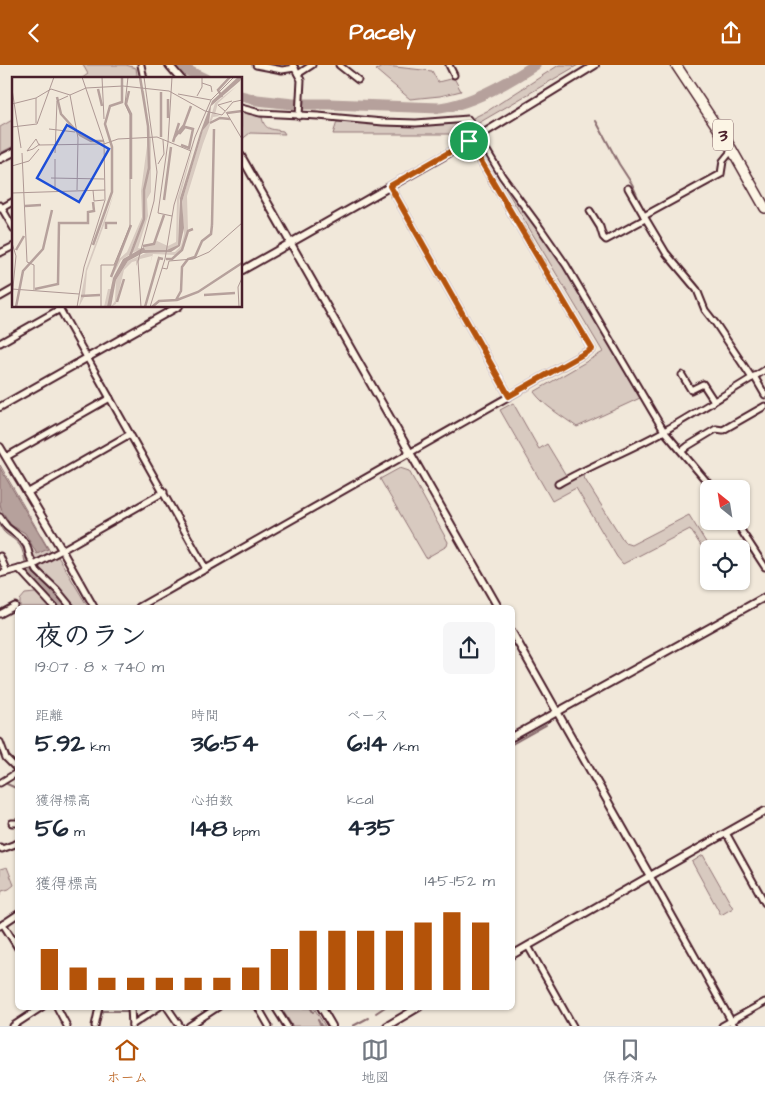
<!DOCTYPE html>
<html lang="ja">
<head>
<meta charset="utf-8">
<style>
  body { margin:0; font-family:"Architects Daughter","Klee One",sans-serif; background:#f6f6f7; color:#1f2937; height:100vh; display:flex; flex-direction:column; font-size:19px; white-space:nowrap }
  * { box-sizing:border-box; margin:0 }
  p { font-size:16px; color:#747a83 }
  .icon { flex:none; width:28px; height:28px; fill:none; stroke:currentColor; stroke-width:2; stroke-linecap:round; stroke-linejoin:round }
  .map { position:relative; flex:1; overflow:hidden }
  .drawer { position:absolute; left:15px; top:540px; width:500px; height:405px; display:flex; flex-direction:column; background:#fff; border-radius:8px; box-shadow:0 1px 4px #0004 }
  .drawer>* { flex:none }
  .needle { width:32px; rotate:330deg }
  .controls { position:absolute; left:700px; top:415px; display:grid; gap:10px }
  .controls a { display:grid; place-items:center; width:50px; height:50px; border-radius:8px; background:#fff; box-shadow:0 1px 4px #0004; font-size:25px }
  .pin { position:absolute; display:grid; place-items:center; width:42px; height:42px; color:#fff; margin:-21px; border:2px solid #fff; border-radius:50%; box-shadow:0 1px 5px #0007 }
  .round { display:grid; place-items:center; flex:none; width:52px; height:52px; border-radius:8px; background:#f6f6f7 }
  .headline { display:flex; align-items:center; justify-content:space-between; height:85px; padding:0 20px }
  h1 { font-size:28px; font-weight:800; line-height:38px }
  .metrics { display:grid; grid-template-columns:repeat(3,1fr); gap:8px; height:85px; padding:5px 20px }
  .metrics div { display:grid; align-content:center }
  .metrics b { font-size:25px; font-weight:800 }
  .metrics small { font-size:14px; font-weight:400 }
  .metrics p { font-size:14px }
  .chart { height:140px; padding:10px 20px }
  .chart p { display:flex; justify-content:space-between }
  .chart svg { width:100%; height:90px; margin-top:5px; stroke:#b45309; stroke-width:6 }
  header { display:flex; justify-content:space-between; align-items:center; height:65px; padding:0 20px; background:#b45309; color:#fff; font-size:22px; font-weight:800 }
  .menu { display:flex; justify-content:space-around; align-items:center; height:70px; border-top:1px solid #e0e1e3; background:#fff; font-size:14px; color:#747a83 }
  .menu a { display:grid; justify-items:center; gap:2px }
  .menu .current { color:#b45309 }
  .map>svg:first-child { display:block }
</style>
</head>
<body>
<header><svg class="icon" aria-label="back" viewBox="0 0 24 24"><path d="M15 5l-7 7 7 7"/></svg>Pacely<svg class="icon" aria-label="share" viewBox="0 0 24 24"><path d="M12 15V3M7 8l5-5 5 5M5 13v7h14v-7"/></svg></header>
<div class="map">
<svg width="765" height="961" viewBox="0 0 765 961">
  <rect width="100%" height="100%" fill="#f1e8da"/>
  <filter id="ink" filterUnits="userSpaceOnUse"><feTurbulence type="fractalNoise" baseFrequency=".02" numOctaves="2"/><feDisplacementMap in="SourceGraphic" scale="10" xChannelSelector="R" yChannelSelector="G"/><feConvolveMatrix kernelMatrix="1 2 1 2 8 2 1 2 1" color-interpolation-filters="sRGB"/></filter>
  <g filter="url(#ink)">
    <g fill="#d8cac0" stroke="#917476">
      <polygon points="83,0 126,0 136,3 137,10 130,14 81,14 88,9"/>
      <polygon points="559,0 578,0 477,59 474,58 473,53 489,45"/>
      <polygon points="386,1 432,6 438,17 454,13 461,26 440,31 410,34 376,5"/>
      <path d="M241,47L262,52C264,65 271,64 283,66L285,69L250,68L241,75Z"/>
      <polygon points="14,54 14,81 0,88 0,62"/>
      <polygon points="337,57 414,61 463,58 468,61 468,64 459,69 333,69"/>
      <path d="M506,120L560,196L640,333L577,362C562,351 544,341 534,327L603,287L504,121Z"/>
      <polygon points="513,338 539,384 547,379 567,412 581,408 625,478 631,480 689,450 710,484 709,484 709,493 690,464 623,499 617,492 576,423 552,436 500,345"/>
      <path d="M0,400L51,488L36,497C30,490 30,482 25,475C21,469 14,467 9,462C5,458 2,453 0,448Z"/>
      <polygon points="400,403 409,406 448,477 447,481 426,493 380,414"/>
      <polygon points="57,490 88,542 74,542 39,504 38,501"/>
      <polygon points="37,526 52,542 21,542 20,541 20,535 25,529 35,528"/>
      <polygon points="703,790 733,843 721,850 692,797"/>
      <polygon points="7,802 14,820 9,824 2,826 0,831 0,804"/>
      <polygon points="277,943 314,943 325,961 289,961"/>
    </g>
    <g fill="#b6a19c" stroke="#8b6d6f">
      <polygon points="0,403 48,484 37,489 25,468 11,460 2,446 0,439"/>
      <path d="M0,456L7,465L21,475L26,485L32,506L34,509L35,508L67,542H58L30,513L31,512C23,503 26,490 20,481C13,470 0,471 0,456Z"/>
    </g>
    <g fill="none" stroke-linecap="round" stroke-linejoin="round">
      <g stroke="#8b6d6f" stroke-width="2">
        <polyline points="596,56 619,99 632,119 644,146"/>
        <polyline points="648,153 669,187 698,221 709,247"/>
        <polyline points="759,314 765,323"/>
        <polyline points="512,679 546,660"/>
        <polyline points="7,719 18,724"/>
        <polyline points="254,942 258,949"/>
        <polyline points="280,942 292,961"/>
        <polyline points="310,942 313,947"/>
        <polyline points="102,946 127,946"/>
        <polyline points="376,948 385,942"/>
        <polyline points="318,955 321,961"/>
        <polyline points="265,959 266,961"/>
        <polyline points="353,961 368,953"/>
      </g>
      <g stroke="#b6a19c" stroke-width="11">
        <polyline points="176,0 205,14"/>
        <path d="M241,31L257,35L293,39H329L440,43C471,39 509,17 535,0"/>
      </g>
      <defs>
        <g id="minor">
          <polyline points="141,0 144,14"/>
          <polyline points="256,0 282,5 295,3"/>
          <polyline points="293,0 301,15 299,51"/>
          <polyline points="339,0 358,15"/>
          <polyline points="449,0 454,10"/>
          <polyline points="298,9 312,0"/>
          <polyline points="241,43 260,48 318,51 383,57 416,58 468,54 502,111 541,164 566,200 652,346 664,366 713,424"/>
          <polyline points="390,121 509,331"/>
          <polyline points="628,123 644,151 721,109 723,96 732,85"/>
          <polyline points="0,140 14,164"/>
          <polyline points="0,144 14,136"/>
          <polyline points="590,146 600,162 603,172 606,175 645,154"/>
          <polyline points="644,151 666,188 697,225 705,245 716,259 752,313"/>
          <polyline points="0,188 14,181"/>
          <polyline points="0,232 14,224"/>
          <polyline points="58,241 206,504"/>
          <polyline points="0,278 60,244"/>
          <polyline points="682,310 691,325 703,319 714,336"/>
          <polyline points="754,311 765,330"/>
          <polyline points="682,386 688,381 716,364 723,365 765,341"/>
          <polyline points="6,392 110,333"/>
          <path d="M558,419C593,399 631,385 666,365C699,346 732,325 765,305"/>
          <polyline points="27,428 130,369"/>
          <polyline points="0,452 7,462 22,474 27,481 30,492 37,506 57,525 71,542"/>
          <polyline points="735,456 765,502"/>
          <polyline points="0,491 7,507"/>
          <polyline points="19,504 54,542"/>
          <polyline points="0,509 34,500 62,485"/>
          <polyline points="94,542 62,485 164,427"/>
          <polyline points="139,542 592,284 469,76"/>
          <polyline points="0,549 15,541"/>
          <polyline points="0,677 6,693 18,705"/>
          <polyline points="0,718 18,707"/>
          <polyline points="12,758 18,758"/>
          <polyline points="726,768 765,838"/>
          <polyline points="0,782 2,784 18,778"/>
          <polyline points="650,811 734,961"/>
          <polyline points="3,859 18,883"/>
          <polyline points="0,861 18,849"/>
          <polyline points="528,881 573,961"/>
          <polyline points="57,942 67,961"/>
          <polyline points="131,942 132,961"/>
          <polyline points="167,942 180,961"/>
          <polyline points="258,942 269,961"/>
          <polyline points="275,942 287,961"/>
          <polyline points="132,960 159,942"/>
          <polyline points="13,961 42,942"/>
          <polyline points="95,961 99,942"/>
          <polyline points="189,961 218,942"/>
          <polyline points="722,961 765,937"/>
        </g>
        <g id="tertiary">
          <polyline points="169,0 181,14"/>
          <polyline points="241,91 498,542"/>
          <polyline points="0,94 14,87"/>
          <polyline points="241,206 479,71 595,0"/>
          <polyline points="0,342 179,241"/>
          <polyline points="0,382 62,485"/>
          <polyline points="512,567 650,811"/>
          <polyline points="512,672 765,532"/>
          <polyline points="512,890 650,811 765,746"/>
          <polyline points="321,942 332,961"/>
          <polyline points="387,961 419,942"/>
        </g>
        <polyline id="trunk" points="676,0 731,83 765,143"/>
      </defs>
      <use href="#minor" stroke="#4a1f2b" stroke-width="9"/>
      <use href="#tertiary" stroke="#4a1f2b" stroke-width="10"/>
      <use href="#trunk" stroke="#4a1f2b" stroke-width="12"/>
      <use href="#minor" stroke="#fcf5e5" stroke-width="5"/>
      <use href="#tertiary" stroke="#fcf5e5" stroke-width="6"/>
      <use href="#trunk" stroke="#fcf5e5" stroke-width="9"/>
    </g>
  </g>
  <g fill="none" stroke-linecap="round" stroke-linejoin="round" filter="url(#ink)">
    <defs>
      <polygon id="route" points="469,76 592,284 509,331 390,121"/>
    </defs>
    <use href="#route" stroke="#fff" stroke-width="10"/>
    <use href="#route" stroke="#b45309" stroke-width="6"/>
  </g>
  <g text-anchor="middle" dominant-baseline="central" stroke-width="4.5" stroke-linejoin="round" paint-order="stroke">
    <rect fill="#fcf5e5" stroke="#7f5f63" stroke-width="1" x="713" y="54.5" width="20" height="31" rx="4"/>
    <g font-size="18" font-weight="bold" fill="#4a1f2b">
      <text x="723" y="70">3</text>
    </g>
  </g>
  <g transform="translate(12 12)">
    <rect width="230" height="230" fill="#f1e8da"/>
    <path d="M225,9L206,26L203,37L208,39L201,40L191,67L175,119L176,153L172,170L163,178L141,177L138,187L140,179L128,182L124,189V212V184L120,185L112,193L104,227L99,230L103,224L104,203L116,184L134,176L163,175L169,169L172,157L170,125L191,52L197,46L203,26ZM130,14H132L139,62V115L135,122L136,139L126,171L131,172L119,176L132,142L133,111L138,92L137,47ZM136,61V93L132,111L131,142L117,178L109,183L100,200L99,219L96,230H92L96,212H99L101,194L106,183L115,175L130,140L129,114ZM182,67L167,124L166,168L160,173H133L132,169L145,164L156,169L164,165L165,122ZM102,116L92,148L75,194L73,218L67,230L74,192Z" fill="#d8cac0"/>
    <path d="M226,0H230L228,4L199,29L197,46L191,53L170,125L172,151L168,169L159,175L131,176L116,184L104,203L99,230H95L101,201L111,182L132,170L133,173H155L166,168L168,121L188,56L200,24Z" fill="#b6a19c"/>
    <path fill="none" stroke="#b6a19c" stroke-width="2.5" d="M86,12L90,29M117,14L114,27L119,37V102M149,15V60M45,20L49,37L68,58L79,64H92M210,20L206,13L218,0M156,22V41M215,36L230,34M198,46L208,41L218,42M164,55L168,56L173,50L181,52L177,71L169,68M162,61L172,48L179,29M161,65L167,46M152,123L159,70M13,129L29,128M200,148L202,52M94,152V146H105M81,168L100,115V70L93,47L98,29L110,25V0M131,169L142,167L152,138M4,173L12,159M118,179L132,142V113L137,91L136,49L128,0M154,182H160L170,173L176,154L181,152M99,200L119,148M23,212L46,207L47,146H76V135L82,134L81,125M192,218L223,216M69,219L88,218M164,223L169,214L170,190L176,182L183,180L190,164L199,157L200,148M105,225L112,202M4,230L11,194L31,172L40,133M133,230L147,181L151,182M140,230L147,224L165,223L186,215L230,186"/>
    <path fill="none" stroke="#ae9894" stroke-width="1" d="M90,0L92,42M160,0L156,65L146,136L160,139M190,6L199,9L200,15M74,11L111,9L157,14L193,34M0,12L9,71M166,17L199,23M58,18L66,61L65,113M185,19L190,10V0M0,27L24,21M193,34L210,38L221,25L230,23M213,34L206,28L220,24M214,35L230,62M24,46V21L39,12L58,18L74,11M0,50L25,47L42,0M37,52L63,55M92,67L106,62L145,60L179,74M27,68L92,67M27,68L24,62L15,74L21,72L28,67M10,76L15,185L22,188V213M43,76L45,24L56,19M146,87L152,77L151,63M0,89L17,84L27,72M39,101L92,102M43,113V82M81,113L82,124L92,123M0,116L93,113M0,166L4,179L0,221M150,191L155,192L157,184L181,182L197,175L230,146M0,212L67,217M65,230L72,190L93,123L92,65L70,0M89,230V188H102L118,149V38L113,27L116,0M129,230L126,184L142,124L145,95L132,0M138,230L153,182L162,128L183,60L199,23L222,0M227,230L226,210L230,201"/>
    <path fill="#1d4ed8" fill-opacity="0.15" stroke="#1d4ed8" stroke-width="2.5" d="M55,48L97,72L67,125L25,101Z"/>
    <rect width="230" height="230" fill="none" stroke="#4a1f2b" stroke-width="2.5"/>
  </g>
</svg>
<div class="controls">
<a><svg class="needle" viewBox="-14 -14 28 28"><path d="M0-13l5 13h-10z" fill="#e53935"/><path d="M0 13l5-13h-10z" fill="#747a83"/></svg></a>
<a><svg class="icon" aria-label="locate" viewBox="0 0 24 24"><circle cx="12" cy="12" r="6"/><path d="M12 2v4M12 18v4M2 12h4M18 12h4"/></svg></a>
</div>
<div class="pin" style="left:469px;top:76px;background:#1e9e55"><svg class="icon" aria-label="arrive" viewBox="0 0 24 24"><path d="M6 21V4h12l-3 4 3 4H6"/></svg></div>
<section class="drawer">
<div class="headline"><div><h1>夜のラン</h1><p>19:07 · 8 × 740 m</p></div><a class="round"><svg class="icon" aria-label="share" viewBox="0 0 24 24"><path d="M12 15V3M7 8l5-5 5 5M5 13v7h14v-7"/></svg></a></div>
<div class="metrics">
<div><p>距離</p><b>5.92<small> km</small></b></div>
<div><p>時間</p><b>36:54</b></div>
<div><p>ペース</p><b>6:14<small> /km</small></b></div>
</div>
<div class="metrics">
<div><p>獲得標高</p><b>56<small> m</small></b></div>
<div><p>心拍数</p><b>148<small> bpm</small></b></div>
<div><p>kcal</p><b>435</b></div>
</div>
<div class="chart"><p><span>獲得標高</span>145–152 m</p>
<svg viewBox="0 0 160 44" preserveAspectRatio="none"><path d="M5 44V24M15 44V33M25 44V38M35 44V38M45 44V38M55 44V38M65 44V38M75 44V33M85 44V24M95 44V15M105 44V15M115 44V15M125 44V15M135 44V11M145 44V6M155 44V11"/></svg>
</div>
</section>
</div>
<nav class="menu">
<a class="current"><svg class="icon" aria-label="home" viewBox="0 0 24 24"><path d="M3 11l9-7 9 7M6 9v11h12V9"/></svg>ホーム</a>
<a><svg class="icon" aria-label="map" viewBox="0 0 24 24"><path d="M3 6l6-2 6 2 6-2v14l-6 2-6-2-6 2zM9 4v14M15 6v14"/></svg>地図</a>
<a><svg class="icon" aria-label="saved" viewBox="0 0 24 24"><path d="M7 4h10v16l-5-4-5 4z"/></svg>保存済み</a>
</nav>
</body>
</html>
